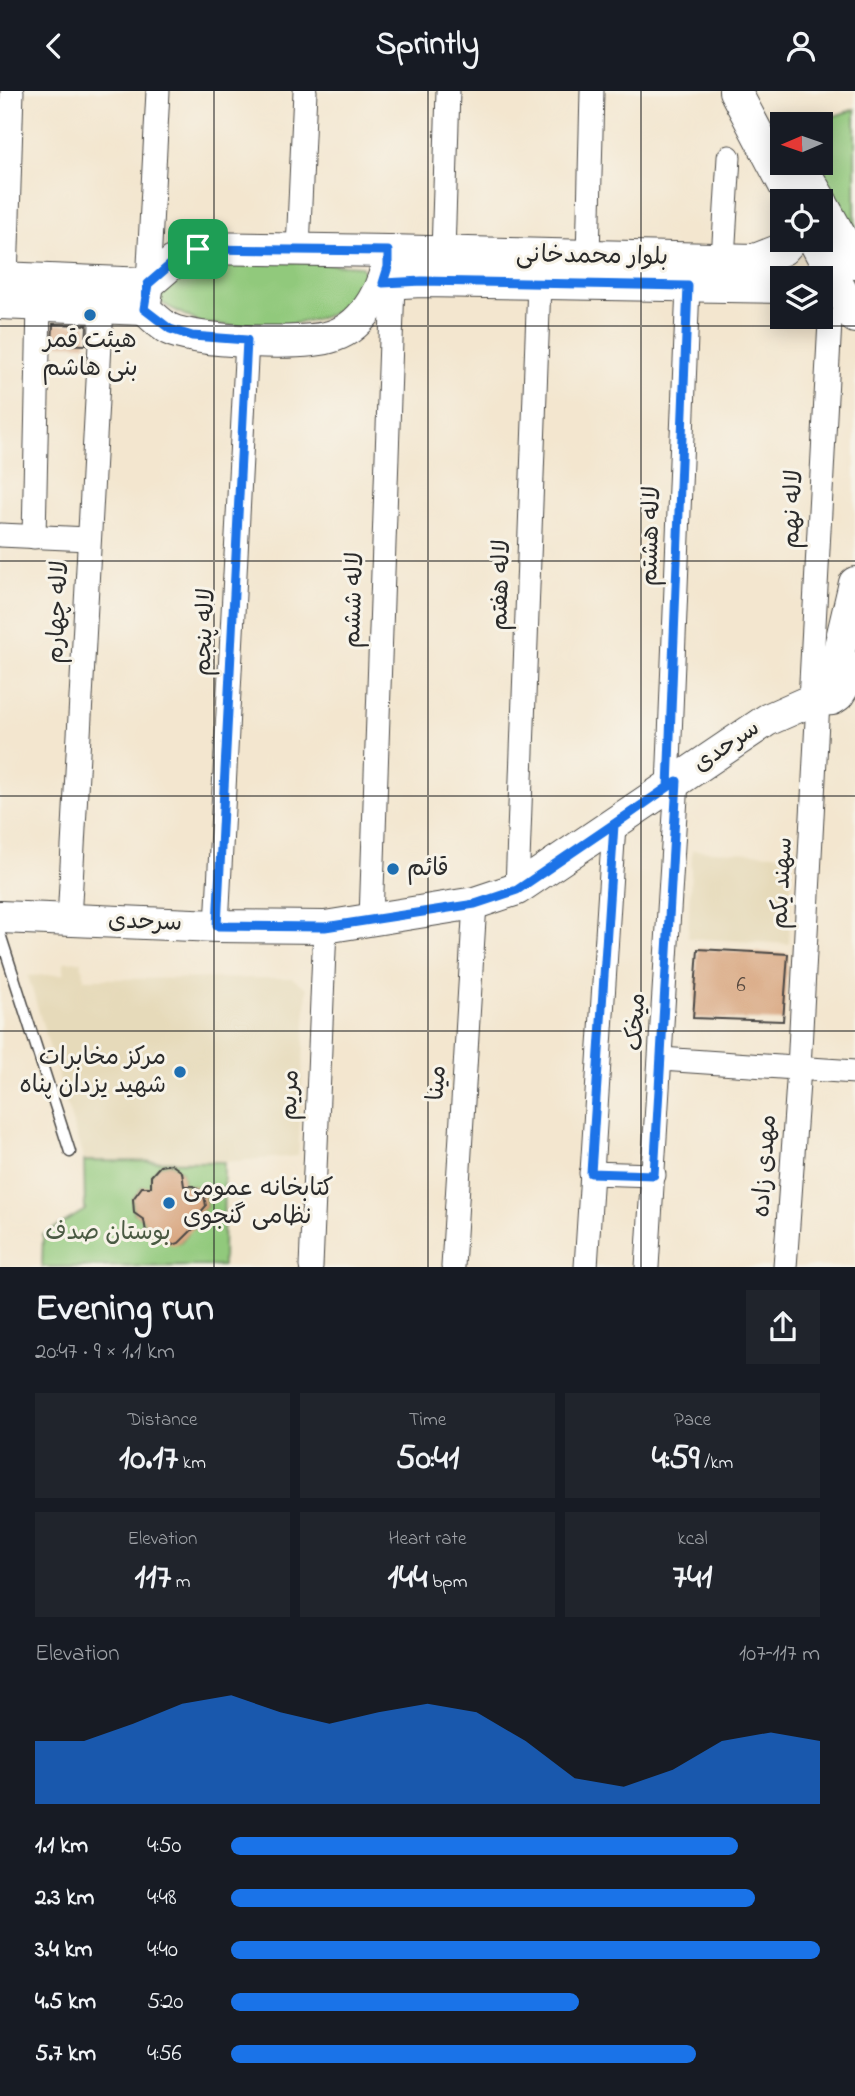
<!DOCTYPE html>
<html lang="en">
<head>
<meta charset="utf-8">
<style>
  body { margin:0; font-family:"Indie Flower","Playpen Sans Arabic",sans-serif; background:#20242c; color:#f1f3f6; height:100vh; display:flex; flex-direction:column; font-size:26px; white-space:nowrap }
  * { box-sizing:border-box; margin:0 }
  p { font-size:23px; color:#9ea1a6 }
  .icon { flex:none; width:38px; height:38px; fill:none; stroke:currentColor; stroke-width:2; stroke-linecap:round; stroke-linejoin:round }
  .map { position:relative; height:1176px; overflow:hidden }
  .details { display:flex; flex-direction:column; background:#171b24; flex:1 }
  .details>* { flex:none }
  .needle { width:46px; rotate:268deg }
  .buttons { position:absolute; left:770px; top:21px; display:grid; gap:14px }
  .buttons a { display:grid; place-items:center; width:63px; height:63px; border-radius:0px; background:#171b24; box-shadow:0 4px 18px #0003; font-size:35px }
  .pin { position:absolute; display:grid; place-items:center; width:60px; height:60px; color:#fff; margin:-30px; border-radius:14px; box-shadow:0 4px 10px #0006 }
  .round { display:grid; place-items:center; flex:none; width:74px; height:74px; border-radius:0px; background:#20242c }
  .overview { display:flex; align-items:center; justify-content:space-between; height:119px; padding:0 35px }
  h1 { font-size:38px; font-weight:800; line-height:52px }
  .figures { display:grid; grid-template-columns:repeat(3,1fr); gap:10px; height:119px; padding:7px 35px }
  .figures div { display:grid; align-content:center; border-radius:0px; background:#20242c; text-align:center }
  .figures b { font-size:35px; font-weight:800 }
  .figures small { font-size:19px; font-weight:400 }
  .figures p { font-size:19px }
  .chart { height:196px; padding:14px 35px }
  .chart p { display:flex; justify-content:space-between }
  .chart svg { width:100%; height:126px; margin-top:7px; fill:#1a73e8; opacity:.7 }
  ul { padding:0 35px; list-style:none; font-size:23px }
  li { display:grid; grid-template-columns:112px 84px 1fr; align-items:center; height:52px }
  li i { height:18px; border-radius:9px; background:#1a73e8 }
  header { display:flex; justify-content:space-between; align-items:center; height:91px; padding:0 35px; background:#171b24; font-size:32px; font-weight:800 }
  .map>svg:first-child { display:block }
</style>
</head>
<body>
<header><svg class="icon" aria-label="back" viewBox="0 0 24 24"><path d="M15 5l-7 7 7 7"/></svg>Sprintly<svg class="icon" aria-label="person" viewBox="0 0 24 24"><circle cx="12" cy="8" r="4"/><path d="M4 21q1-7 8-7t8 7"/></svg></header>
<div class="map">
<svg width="855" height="1176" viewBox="0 0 855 1176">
  <rect width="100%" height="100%" fill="#f7f3e8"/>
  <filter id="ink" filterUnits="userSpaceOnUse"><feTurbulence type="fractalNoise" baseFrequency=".0143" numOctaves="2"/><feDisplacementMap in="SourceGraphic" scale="14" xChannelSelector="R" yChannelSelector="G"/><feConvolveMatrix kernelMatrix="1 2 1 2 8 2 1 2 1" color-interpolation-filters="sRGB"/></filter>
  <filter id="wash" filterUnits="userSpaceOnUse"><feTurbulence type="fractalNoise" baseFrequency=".00686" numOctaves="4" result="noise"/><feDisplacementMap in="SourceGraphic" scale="28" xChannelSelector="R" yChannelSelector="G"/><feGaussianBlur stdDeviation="1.57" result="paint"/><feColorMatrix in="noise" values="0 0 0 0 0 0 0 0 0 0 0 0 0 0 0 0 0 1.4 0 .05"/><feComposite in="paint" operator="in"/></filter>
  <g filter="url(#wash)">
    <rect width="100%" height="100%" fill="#f3e6cf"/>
    <g fill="#e6daba">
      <polygon points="692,759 792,764 789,853 688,847"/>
      <polygon points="81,870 84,888 292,887 307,897 298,1065 224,1071 84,1070 28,885 64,883 64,871"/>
    </g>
    <g fill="#91c97c" stroke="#5e7a54" stroke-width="2" fill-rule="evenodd">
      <polygon points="855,18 855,143 815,72 821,72 821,33 811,33"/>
      <polygon points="202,165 361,175 368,188 337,221 318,228 265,238 200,232 163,213 157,204"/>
      <path d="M84,1070L224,1071L223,1175L42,1176L43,1144L85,1119ZM171,1073L182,1081L184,1095H194L204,1104L206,1115L198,1124L199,1136L188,1138V1143L179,1152L158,1141H147L144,1129L134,1122L133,1108L142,1096H151V1085L160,1075Z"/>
    </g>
    <g id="blocks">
      <g fill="#d6a078">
        <polygon points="53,233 87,234 86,254 52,253"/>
        <polygon points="698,858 788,863 783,930 693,927"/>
        <polygon points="171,1073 182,1081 184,1095 194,1095 204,1104 206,1115 198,1124 199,1136 194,1137 179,1152 173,1154 159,1148 158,1141 146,1141 144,1129 134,1122 133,1108 142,1096 151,1096 151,1085 160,1075"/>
      </g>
    </g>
  </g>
  <g filter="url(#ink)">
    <use href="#blocks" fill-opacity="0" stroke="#494744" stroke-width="2"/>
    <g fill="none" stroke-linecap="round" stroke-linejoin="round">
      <defs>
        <polyline id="lane" points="0,843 70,1061"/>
        <g id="street">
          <polyline points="298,158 305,0"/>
          <polyline points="443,162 448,0"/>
          <polyline points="588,167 592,0"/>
          <polyline points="723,168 729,66"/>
          <polyline points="6,188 12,0"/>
          <polyline points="148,193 158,0"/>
          <polyline points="0,444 89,448"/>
          <polyline points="34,446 39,213"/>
          <polyline points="810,610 830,230"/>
          <polyline points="668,696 688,195"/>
          <polyline points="517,798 539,192"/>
          <polyline points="371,828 393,192"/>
          <polyline points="69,830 102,216"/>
          <polyline points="217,835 247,249"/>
          <polyline points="661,968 855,981"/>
          <polyline points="591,1082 654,1084"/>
          <polyline points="311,1176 325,836"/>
          <polyline points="453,1176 475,812"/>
          <polyline points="586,1176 614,734"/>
          <polyline points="647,1176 677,690"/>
          <polyline points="785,1176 799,977 818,610"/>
        </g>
        <g id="secondary">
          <polyline points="735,0 793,110"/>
          <polyline points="799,72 821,110"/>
          <polyline points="821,111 855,172"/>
          <polyline points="814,149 855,226"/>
          <path d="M198,157L388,160C388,192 366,234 333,245C306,255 195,251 169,238C160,233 152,224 144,218L148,193L185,161Z"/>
          <polyline points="388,160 755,169 783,158 791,149"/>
          <polyline points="0,187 148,193"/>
          <polyline points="383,192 422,190 782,196"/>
          <polyline points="0,212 144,218"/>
          <polyline points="822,603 835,577 855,492"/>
          <polyline points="0,826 217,835 325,836 475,812 517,798 767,629 810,610 832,608 838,604 855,577"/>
        </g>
      </defs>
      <use href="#lane" stroke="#494744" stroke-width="13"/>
      <use href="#street" stroke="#494744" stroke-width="25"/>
      <use href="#secondary" stroke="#494744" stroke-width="34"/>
      <use href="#lane" stroke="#fff" stroke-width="10"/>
      <use href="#street" stroke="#fff" stroke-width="23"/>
      <use href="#secondary" stroke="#fff" stroke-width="32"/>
    </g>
  </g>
  <g fill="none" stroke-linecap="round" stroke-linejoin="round" filter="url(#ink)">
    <defs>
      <polyline id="route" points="198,158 388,160 388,176 383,192 422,190 688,195 668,696 614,734 591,1082 654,1084 677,690 517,799 475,813 325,836 217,835 247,249 192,245 170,238 144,218 148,193 185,161 198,158"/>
    </defs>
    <use href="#route" stroke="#fff" stroke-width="14"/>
    <use href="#route" stroke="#1a73e8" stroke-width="9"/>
  </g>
  <path fill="none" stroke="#2b2b2b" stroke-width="2" stroke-opacity="0.55" d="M214,0V1176M428,0V1176M641,0V1176M0,235H855M0,470H855M0,705H855M0,940H855"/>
  <g fill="#1f6fb2" stroke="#f7f3e8" stroke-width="2.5">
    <circle cx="90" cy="224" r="7"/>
    <circle cx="393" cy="778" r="7"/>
    <circle cx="180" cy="981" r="7"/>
    <circle cx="169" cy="1112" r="7"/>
  </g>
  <g text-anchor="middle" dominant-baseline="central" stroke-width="6" stroke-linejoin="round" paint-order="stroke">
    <g font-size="21" fill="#56483e">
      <text x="741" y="895">6</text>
    </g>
    <g font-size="24" fill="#2b2b2b" stroke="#f7f3e8">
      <text transform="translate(592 166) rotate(1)">بلوار محمدخانی</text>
      <text transform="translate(794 418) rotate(-87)">لاله نهم</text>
      <text transform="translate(652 445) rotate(-88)">لاله هشتم</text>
      <text transform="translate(502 494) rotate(-88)">لاله هفتم</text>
      <text transform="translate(355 509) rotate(-88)">لاله ششم</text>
      <text transform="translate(59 521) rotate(-87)">لاله چهارم</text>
      <text transform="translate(206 541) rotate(-87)">لاله پنجم</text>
      <text transform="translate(727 656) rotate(-34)">سرحدی</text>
      <text transform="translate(783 792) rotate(-87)">سهند يكم</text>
      <text transform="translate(145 832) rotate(2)">سرحدی</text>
      <text transform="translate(637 931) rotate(-87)">میخک</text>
      <text transform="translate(438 992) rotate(-86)">مینا</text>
      <text transform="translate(291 1004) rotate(-88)">مریم</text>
      <text transform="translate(766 1075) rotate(-86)">مهدی زاده</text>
    </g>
    <g font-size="24" fill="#2b2b2b" stroke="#f7f3e8" text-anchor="start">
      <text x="90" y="250" text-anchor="middle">هیئت قمر<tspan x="90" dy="28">بنی هاشم</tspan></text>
      <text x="407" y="778">قائم</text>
      <text x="166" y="967" text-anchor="end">مرکز مخابرات<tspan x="166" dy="28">شهید یزدان پناه</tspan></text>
      <text x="183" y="1098">کتابخانه عمومی<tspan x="183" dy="28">نظامی گنجوی</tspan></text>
    </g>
    <g font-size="24" fill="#4a5a43" stroke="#f7f3e8">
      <text x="108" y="1142">بوستان صدف</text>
    </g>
  </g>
</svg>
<div class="buttons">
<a><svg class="needle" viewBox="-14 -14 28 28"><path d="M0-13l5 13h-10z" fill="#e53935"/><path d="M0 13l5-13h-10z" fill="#9ea1a6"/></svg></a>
<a><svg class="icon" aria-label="locate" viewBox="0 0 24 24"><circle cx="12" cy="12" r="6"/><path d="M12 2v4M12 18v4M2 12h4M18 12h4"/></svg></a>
<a><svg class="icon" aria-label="layers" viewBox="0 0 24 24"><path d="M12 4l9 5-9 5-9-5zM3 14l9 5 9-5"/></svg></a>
</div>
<div class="pin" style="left:198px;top:158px;background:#1e9e55"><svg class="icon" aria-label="arrive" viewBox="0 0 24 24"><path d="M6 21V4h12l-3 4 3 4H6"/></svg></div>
</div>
<section class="details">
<div class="overview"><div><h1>Evening run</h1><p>20:47 · 9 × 1.1 km</p></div><a class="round"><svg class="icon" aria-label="share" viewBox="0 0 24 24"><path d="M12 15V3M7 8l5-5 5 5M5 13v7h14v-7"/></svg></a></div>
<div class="figures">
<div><p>Distance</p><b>10.17<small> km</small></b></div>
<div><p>Time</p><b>50:41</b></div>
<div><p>Pace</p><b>4:59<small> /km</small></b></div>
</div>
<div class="figures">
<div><p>Elevation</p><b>117<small> m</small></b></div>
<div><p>Heart rate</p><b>144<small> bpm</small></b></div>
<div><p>kcal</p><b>741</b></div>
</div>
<div class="chart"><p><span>Elevation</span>107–117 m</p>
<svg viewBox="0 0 160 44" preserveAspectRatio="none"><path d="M0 44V22L10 22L20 16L30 9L40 6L50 12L60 16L70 12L80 9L90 12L100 22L110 35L120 38L130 32L140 22L150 19L160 22V44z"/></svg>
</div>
<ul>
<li><b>1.1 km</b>4:50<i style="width:86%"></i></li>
<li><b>2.3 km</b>4:48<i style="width:89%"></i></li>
<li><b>3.4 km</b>4:40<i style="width:100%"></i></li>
<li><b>4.5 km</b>5:20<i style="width:59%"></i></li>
<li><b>5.7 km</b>4:56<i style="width:79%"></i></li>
</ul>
</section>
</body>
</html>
